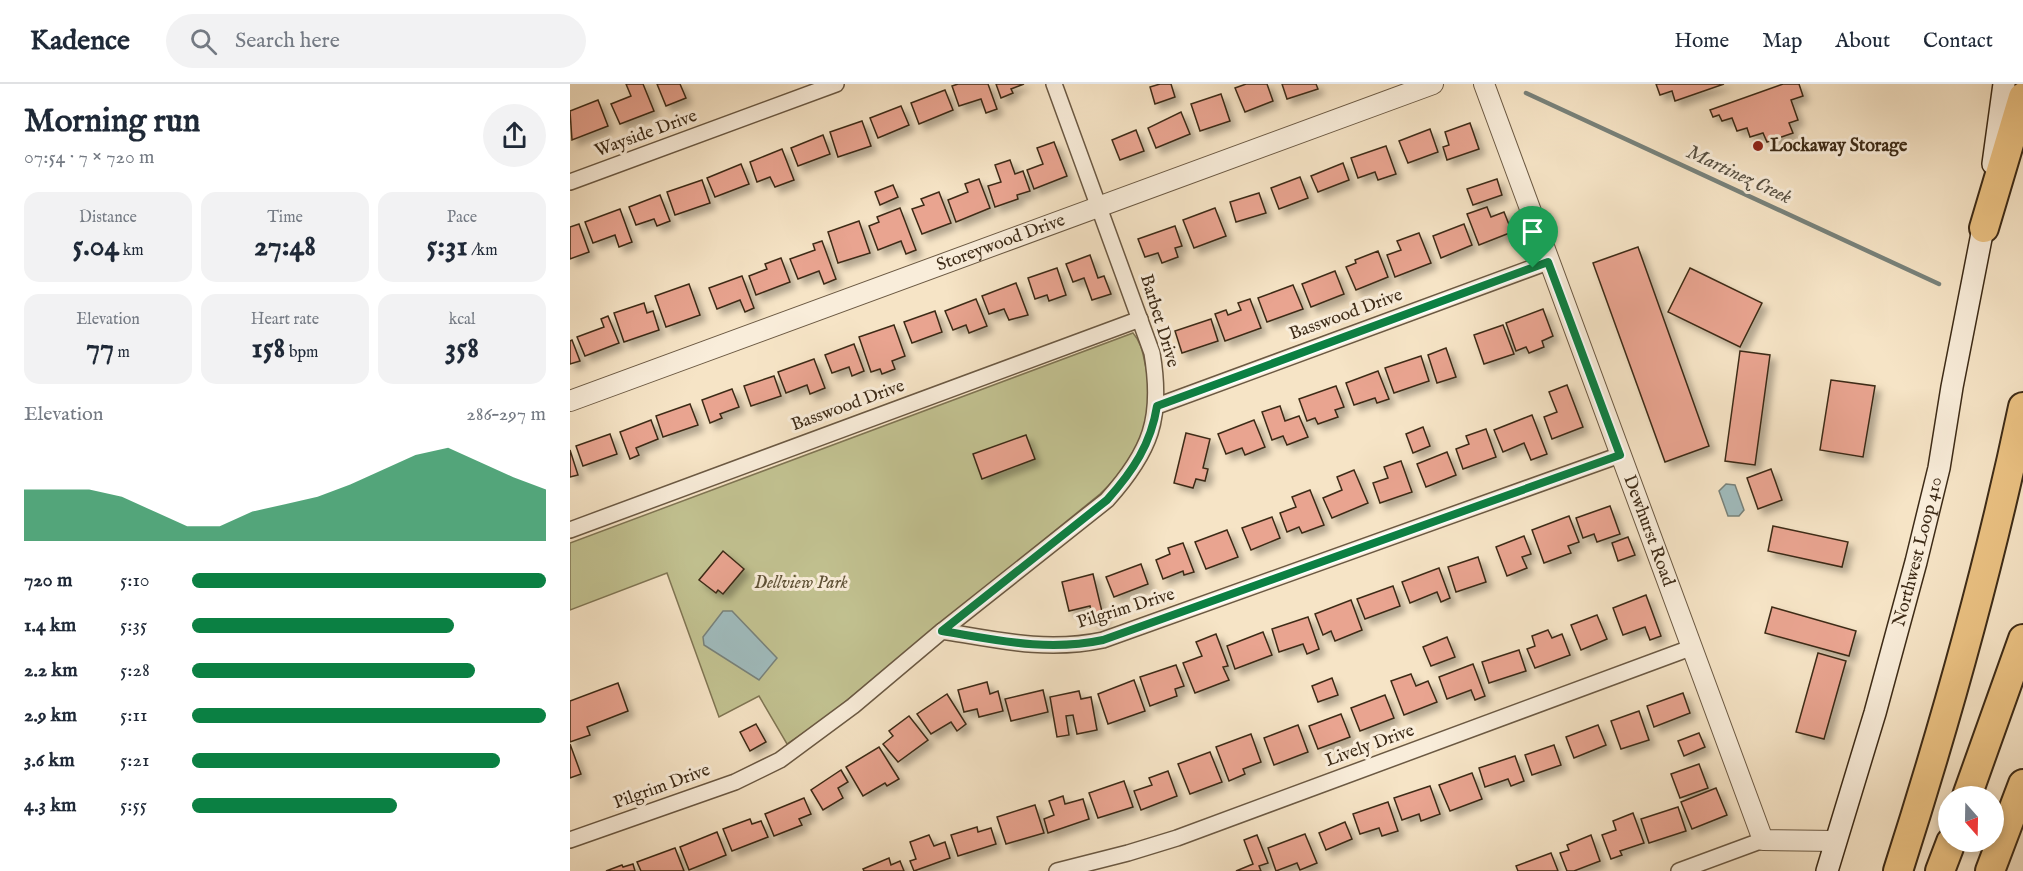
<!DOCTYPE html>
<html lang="en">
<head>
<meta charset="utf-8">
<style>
  body { margin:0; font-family:"IM FELL English",serif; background:#f2f2f3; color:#1f2937; height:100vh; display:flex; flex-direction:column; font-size:22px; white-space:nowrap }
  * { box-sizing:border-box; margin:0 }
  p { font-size:20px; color:#747a83 }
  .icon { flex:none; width:33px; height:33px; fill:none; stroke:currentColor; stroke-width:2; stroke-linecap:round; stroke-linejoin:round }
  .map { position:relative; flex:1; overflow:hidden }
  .drawer { display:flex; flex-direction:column; background:#fff; width:570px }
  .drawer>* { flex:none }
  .needle { width:39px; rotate:160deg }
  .buttons { position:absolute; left:1368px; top:702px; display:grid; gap:12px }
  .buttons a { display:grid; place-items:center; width:66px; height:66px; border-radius:50%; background:#fff; box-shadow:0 3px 9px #0003; font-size:30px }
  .pin { position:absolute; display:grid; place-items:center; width:51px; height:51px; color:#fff; margin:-62px -26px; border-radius:50% 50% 50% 0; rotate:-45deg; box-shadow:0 0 6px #0007 }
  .pin .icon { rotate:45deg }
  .round { display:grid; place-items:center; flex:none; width:63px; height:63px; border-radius:32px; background:#f2f2f3 }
  .head { display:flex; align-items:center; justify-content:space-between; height:102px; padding:0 24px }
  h1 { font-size:33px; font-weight:700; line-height:45px }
  .metrics { display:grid; grid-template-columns:repeat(3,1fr); gap:9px; height:102px; padding:6px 24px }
  .metrics div { display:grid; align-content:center; border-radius:15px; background:#f2f2f3; text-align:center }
  .metrics b { font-size:30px; font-weight:700 }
  .metrics small { font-size:16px; font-weight:400 }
  .metrics p { font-size:16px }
  .chart { height:168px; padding:12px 24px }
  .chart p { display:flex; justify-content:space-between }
  .chart svg { width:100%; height:108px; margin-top:6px; fill:#0b8043; opacity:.7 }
  ul { padding:0 24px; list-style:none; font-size:20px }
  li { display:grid; grid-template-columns:96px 72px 1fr; align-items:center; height:45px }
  li i { height:15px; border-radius:8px; background:#0b8043 }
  header { display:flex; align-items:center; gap:36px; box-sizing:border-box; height:84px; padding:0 30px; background:#fff; border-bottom:2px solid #e0e1e3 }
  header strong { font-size:28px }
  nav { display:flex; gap:33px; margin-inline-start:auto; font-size:21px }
  .search { width:420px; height:54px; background:#f2f2f3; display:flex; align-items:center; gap:15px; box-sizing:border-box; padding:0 21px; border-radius:33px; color:#747a83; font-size:22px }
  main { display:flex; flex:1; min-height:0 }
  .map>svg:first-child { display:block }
</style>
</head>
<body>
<header>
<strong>Kadence</strong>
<div class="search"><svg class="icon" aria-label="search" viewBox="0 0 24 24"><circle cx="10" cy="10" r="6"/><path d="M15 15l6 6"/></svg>Search here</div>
<nav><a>Home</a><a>Map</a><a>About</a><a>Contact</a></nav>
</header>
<main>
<section class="drawer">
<div class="head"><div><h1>Morning run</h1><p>07:54 · 7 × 720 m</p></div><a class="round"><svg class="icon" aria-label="share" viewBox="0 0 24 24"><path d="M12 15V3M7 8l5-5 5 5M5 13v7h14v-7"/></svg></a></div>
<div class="metrics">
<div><p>Distance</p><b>5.04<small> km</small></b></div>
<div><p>Time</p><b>27:48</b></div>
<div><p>Pace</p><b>5:31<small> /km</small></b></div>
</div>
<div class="metrics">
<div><p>Elevation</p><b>77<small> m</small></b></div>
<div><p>Heart rate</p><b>158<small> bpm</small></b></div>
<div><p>kcal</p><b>358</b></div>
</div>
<div class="chart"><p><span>Elevation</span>286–297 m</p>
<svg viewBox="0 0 160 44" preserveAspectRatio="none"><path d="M0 44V23L10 23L20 23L30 26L40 32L50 38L60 38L70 32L80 29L90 26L100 21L110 15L120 9L130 6L140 12L150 18L160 23V44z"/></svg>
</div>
<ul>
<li><b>720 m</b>5:10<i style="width:100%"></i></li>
<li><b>1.4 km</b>5:35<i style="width:74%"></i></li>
<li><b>2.2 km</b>5:28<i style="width:80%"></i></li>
<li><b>2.9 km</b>5:11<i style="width:100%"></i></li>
<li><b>3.6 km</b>5:21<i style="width:87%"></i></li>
<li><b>4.3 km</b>5:55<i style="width:58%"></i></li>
</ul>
</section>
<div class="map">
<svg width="1453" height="787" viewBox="0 0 1453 787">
  <defs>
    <filter id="shadow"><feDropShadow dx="5.5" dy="5.5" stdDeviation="3" flood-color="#0004"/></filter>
  </defs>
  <rect width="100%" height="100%" fill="#f6e4c6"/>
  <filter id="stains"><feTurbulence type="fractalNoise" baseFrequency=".00333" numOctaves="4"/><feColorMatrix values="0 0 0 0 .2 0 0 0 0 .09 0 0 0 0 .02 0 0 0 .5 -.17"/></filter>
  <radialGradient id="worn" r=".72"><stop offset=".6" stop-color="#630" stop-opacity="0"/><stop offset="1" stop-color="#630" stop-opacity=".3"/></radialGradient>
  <path fill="#c2c291" stroke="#807654" stroke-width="1.5" d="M563,249C572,259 573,271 576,284C588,335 567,375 530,410L254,635L217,660L189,612L149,633L97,489L0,526V459Z"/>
  <g fill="#a0bcbe" stroke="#78827b" stroke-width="1.5">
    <polygon points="1156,400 1165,401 1174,426 1169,432 1158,432 1149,407"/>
    <polygon points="153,527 162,527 207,574 189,596 134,561 133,553"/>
  </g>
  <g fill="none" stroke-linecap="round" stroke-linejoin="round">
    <polyline stroke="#78827b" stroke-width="4.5" points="956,9 1369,200"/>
  </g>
  <g fill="#e9a490" stroke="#3d2b17" stroke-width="1.5" filter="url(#shadow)">
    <polygon points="56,0 73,0 84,27 50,40 41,20 61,12"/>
    <polygon points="87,0 110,0 116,14 96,22"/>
    <polygon points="388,0 418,0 427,25 416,29 411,15 389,22 382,2"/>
    <polygon points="426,0 454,0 441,5 443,9 431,14"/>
    <polygon points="590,0 601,0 605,13 585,20 580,3"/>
    <polygon points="676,0 697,0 703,17 675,28 665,4"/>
    <polygon points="712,0 746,0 748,5 717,15"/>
    <polygon points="1086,0 1154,0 1105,17 1102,7 1090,11"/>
    <polygon points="1213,0 1229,0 1233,12 1221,16 1228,36 1219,39 1223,49 1197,58 1193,49 1180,53 1177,44 1167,47 1162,34 1152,37 1149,31 1143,33 1140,26"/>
    <polygon points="375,6 383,26 349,40 341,19"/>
    <polygon points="651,10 660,37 630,47 621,20"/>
    <polygon points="28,16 38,42 2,56 0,27"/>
    <polygon points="331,22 339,41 308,54 300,34"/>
    <polygon points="611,28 620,50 586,64 578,44"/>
    <polygon points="292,37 301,62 268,73 260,48"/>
    <polygon points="900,39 909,65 877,76 873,63 879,61 875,48"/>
    <polygon points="860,45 868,68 838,79 829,57"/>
    <polygon points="566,46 574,67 550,76 542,56"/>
    <polygon points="253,51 260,70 228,82 221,64"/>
    <polygon points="484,58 497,92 464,105 457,86 473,80 467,64"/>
    <polygon points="816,62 826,90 808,96 805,88 788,94 781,74"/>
    <polygon points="212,65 224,96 205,103 200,93 187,98 180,78"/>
    <polygon points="440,76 445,90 453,87 460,107 447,111 448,115 425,123 418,102 431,98 425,81"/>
    <polygon points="773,79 779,96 748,108 741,92"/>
    <polygon points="171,80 179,100 145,113 137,94"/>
    <polygon points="730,93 738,114 709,125 701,104"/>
    <polygon points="409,95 420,124 386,138 378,116 398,108 395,100"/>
    <polygon points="927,95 932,111 903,121 897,105"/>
    <polygon points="132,96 140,119 105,131 97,108"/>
    <polygon points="323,101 328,113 310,121 305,108"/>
    <polygon points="369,108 381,139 352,150 342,125 354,121 351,115"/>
    <polygon points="689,109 696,129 666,138 660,118"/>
    <polygon points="90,111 100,137 87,142 84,135 66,141 59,123"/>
    <polygon points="917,123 921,133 934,128 942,148 909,161 897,130"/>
    <polygon points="330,124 346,166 336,170 331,157 308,166 299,142 309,138 307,133"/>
    <polygon points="645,124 656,152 624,164 613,136"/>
    <polygon points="50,125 62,158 49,163 45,151 23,159 15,138"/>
    <polygon points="289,137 300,169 268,179 258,148"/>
    <polygon points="9,140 19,168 0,175 0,143"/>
    <polygon points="894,140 902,161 871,174 863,152"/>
    <polygon points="605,142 612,162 605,164 608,173 592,179 588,169 575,173 568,155"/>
    <polygon points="849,149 861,179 825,193 817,171 831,166 827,157"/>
    <polygon points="252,157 266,195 254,200 249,187 228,195 220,175 245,166 243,160"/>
    <polygon points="1068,163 1139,362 1095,378 1023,179"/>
    <polygon points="808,167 818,193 786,206 776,183 786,179 785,176"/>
    <polygon points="520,171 528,194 534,192 541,210 522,216 514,194 503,198 496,180"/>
    <polygon points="211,174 220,198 186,211 179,192 197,185 195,180"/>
    <polygon points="487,184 496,211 479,217 477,211 465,215 458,194"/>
    <polygon points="1120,184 1192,219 1170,263 1098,228"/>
    <polygon points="765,187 774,210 741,223 732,200"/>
    <polygon points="172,192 184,224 175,228 170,216 147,225 139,204"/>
    <polygon points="446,199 458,231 439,236 434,225 419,230 412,212"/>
    <polygon points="119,200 130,231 96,243 85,212"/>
    <polygon points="723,201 733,225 697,238 688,214"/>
    <polygon points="406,215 417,242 399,249 396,241 383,246 375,227"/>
    <polygon points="680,215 691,244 655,257 645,230 656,226 658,231 671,226 668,219"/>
    <polygon points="74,219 77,229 83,227 89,246 54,258 44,229"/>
    <polygon points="973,225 983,252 972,257 974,263 959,269 956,263 946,267 936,239"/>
    <polygon points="365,227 372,248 342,259 334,238"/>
    <polygon points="38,232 49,259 15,272 7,253 34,243 31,235"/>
    <polygon points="641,235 648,257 612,269 605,247"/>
    <polygon points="324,241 335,272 322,277 325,285 312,290 310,285 301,288 289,253"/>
    <polygon points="933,241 944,270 914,280 904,251"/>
    <polygon points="2,256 10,277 0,280 0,257"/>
    <polygon points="284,260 294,287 282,292 279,283 262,289 255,271"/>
    <polygon points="876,264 886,293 867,299 858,271"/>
    <polygon points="1170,267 1200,271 1185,381 1155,377"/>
    <polygon points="851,272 859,297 824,309 815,284"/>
    <polygon points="244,275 255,304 240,310 237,301 216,309 208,288"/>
    <polygon points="808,287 819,315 807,319 805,314 784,321 776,299"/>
    <polygon points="204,292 211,312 181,322 174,302"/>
    <polygon points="1261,296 1305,302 1293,373 1250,366"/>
    <polygon points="997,301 1013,343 982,355 974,333 987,328 979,308"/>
    <polygon points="766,302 774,323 765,326 768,333 748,340 745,334 737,337 729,315"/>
    <polygon points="162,305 169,323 150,330 152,334 140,339 132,316"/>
    <polygon points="120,320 128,341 93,353 86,332"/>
    <polygon points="710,322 715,337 729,332 738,353 717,361 713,352 702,356 692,328"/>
    <polygon points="962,331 977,370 961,376 954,359 933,368 924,346"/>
    <polygon points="81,336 88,355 66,364 69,371 60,375 50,348"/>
    <polygon points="684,336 695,363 675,371 672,364 656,370 648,350"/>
    <polygon points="853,343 860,362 843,369 836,350"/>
    <polygon points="916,345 926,373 893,385 886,365 899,360 896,352"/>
    <polygon points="616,349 640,355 633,384 638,385 635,397 626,395 623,404 604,399"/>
    <polygon points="40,350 47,370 13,382 6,362"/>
    <polygon points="456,351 465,375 412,395 403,370"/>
    <polygon points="0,366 8,391 0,393"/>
    <polygon points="877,368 886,391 856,403 847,380"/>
    <polygon points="831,377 842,408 810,419 803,399 818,394 814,383"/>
    <polygon points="1201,385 1212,416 1188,425 1177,394"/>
    <polygon points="784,386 798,419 762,434 753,414 772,406 767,393"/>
    <polygon points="740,406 754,441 732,449 729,443 717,448 710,429 726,423 722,413"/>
    <polygon points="1040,422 1050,450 1027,458 1024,450 1013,454 1006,434"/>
    <polygon points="999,432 1009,458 998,462 1001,469 974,479 962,446"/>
    <polygon points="702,433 710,454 681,466 672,444"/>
    <polygon points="1203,442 1278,458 1272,483 1198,467"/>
    <polygon points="657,446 668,473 636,485 625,458"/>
    <polygon points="954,452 961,470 952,473 957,484 937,492 926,463"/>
    <polygon points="1058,453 1065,471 1048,477 1042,459"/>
    <polygon points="613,459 624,488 614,491 613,487 593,495 586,476 600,470 598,464"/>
    <polygon points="153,467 174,485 153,510 148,506 146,509 129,496"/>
    <polygon points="908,473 916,498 886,508 878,483"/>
    <polygon points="571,480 578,500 544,513 536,493"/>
    <polygon points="869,484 880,514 871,518 867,508 840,519 832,498"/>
    <polygon points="523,490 534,536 524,539 520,522 499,527 492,498"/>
    <polygon points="823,502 830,522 795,535 787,515"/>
    <polygon points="1076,511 1091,552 1080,556 1075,543 1053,551 1043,524"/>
    <polygon points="781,516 792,546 765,557 761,547 753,551 745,530"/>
    <polygon points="1202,523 1286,547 1279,572 1195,549"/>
    <polygon points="1027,531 1037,555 1011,566 1001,541"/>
    <polygon points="738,533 749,565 737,570 733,560 709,568 702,545"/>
    <polygon points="978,546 982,554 992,550 1000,571 965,584 957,565 965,562 962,552"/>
    <polygon points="693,548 702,571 665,585 657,562"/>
    <polygon points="646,550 658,582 653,583 659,596 625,609 613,579 632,572 626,558"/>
    <polygon points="877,553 885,573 861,582 853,563"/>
    <polygon points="949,566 956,587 919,599 912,578"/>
    <polygon points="1248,569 1276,577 1254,655 1226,648"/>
    <polygon points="903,580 915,612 905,616 901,606 877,615 869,593"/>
    <polygon points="606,581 614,602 605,605 607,612 580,622 570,593"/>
    <polygon points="841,590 846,602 858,597 867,618 834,631 821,597"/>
    <polygon points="762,594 768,611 748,618 742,602"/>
    <polygon points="564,596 575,627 538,640 528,610"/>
    <polygon points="417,598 420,610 428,607 433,627 409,633 407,625 394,628 388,606"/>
    <polygon points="48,599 58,627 17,643 20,651 0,658 0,617"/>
    <polygon points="473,606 478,628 441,637 435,615"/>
    <polygon points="509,607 511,615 521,613 527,646 507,650 503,631 496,632 499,651 487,653 480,613"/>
    <polygon points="1113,609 1120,629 1084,643 1077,622"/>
    <polygon points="377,610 396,640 387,647 381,638 361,650 347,630"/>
    <polygon points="815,611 824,634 790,647 781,624"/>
    <polygon points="1069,627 1079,656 1051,665 1041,637"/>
    <polygon points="771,630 780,653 748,665 739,642"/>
    <polygon points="339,632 358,656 328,678 313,660 323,652 319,647"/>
    <polygon points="186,640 196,658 180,667 170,648"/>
    <polygon points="728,641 738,668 704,681 694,654"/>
    <polygon points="1028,641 1036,661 1004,674 996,653"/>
    <polygon points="1129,649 1135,663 1114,672 1108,657"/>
    <polygon points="681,650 691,678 673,685 675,690 659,697 646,663"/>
    <polygon points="0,660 11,690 0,694"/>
    <polygon points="984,661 991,681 962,691 955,671"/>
    <polygon points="309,663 329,695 317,702 315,699 293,712 276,683"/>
    <polygon points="640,668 652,698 620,710 608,680"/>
    <polygon points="945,672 954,697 941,702 938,695 915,703 909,684"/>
    <polygon points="1129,680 1138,704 1110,714 1101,690"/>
    <polygon points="271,686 278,698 268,704 273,714 253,726 241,706"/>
    <polygon points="598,687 607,712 571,726 564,707 582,701 579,694"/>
    <polygon points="902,689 912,715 880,727 869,701"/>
    <polygon points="554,697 563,723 528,734 519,709"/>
    <polygon points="860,702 870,730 851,737 849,730 832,736 824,714"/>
    <polygon points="1146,704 1157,731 1122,745 1111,718"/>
    <polygon points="493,712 495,720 513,715 519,735 478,749 474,735 484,731 479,717"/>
    <polygon points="234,714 241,730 229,735 232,741 204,752 195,730"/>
    <polygon points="818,718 828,747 812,752 809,744 790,750 783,730"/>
    <polygon points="465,721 474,749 436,760 427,733"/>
    <polygon points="1108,723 1116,747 1079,759 1071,735"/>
    <polygon points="1063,729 1074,759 1050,767 1052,771 1041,775 1032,751 1046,746 1043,737"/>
    <polygon points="180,735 182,740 191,737 198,753 162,767 153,745"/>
    <polygon points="775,738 782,755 756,766 749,749"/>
    <polygon points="407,743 408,748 421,744 426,760 388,772 381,751"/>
    <polygon points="147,748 156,771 119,786 110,763"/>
    <polygon points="735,750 747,779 730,786 727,779 706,787 698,764"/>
    <polygon points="359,751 364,762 375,758 380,774 344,787 340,777 346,775 340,758"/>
    <polygon points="687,751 698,779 689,782 691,787 666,787 683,780 674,756"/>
    <polygon points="1021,751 1030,777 1004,787 997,787 990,769 999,766 997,761"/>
    <polygon points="105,764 114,787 71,787 67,778"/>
    <polygon points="981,769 988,787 948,787 946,782"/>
    <polygon points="319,774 321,781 330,777 334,787 294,787 293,785"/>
    <polygon points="63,780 65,787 36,787 52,781 53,783"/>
  </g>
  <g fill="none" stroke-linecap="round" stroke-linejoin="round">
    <defs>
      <g id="minor">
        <polyline points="0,98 266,0"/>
        <polyline points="587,322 978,178"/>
        <polyline points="0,446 570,235"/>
        <path d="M372,547L537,416C581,367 593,334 582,269L484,0"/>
        <path d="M0,756L165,698L210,676L283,622L372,547C427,556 477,568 533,556L1050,371"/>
        <polyline points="487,787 558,769 607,754 1123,563"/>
        <polyline points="1109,787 1193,756"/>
      </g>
      <g id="tertiary">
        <path id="s1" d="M914,0L1193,756L1266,757"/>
        <path id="s2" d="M0,317L863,0"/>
      </g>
      <g id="secondary">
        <polyline points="1423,80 1434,0"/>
        <path id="s3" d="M1257,787L1305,629L1346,478L1369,384L1382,303L1416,129"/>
      </g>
      <g id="motorway">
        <polyline points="1414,144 1453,13"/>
        <polyline points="1397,712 1453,555"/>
        <path d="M1328,787C1377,634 1420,480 1453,323"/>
        <polyline points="1370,787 1381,758"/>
        <polyline points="1420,787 1453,700"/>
      </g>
    </defs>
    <use href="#minor" stroke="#6b5943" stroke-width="18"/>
    <use href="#tertiary" stroke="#6b5943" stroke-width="22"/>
    <use href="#secondary" stroke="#3d2b17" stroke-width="24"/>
    <use href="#motorway" stroke="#3d2b17" stroke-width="32"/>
    <use href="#minor" stroke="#f9edda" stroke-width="15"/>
    <use href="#tertiary" stroke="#f9edda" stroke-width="20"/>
    <use href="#secondary" stroke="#f9edda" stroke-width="21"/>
    <use href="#motorway" stroke="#ebc283" stroke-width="28"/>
  </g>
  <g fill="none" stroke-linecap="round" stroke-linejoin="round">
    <defs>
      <path id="route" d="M978,178L1050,371L533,556C477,568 427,556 372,547L537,416C563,387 581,360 587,322Z"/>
    </defs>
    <use href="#route" stroke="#fff" stroke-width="12"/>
    <use href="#route" stroke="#0b8043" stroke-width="8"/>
  </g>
  <circle fill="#8f2418" stroke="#f9edda" stroke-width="2" cx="1188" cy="62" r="6"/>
  <g text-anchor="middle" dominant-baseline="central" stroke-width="6" stroke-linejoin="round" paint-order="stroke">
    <g font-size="18" fill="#3d2b17" stroke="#f9edda">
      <text transform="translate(76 50) rotate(-20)">Wayside Drive</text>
      <text stroke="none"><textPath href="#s2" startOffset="459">Storeywood Drive</textPath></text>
      <text transform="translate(776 231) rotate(-20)">Basswood Drive</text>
      <text transform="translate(589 237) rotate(73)">Barbet Drive</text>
      <text transform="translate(278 322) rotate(-20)">Basswood Drive</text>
      <text stroke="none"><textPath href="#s1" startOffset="476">Dewhurst Road</textPath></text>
      <text stroke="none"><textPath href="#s3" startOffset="332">Northwest Loop 410</textPath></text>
      <text transform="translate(556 525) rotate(-17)">Pilgrim Drive</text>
      <text transform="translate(800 662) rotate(-20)">Lively Drive</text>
      <text transform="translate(92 703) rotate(-20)">Pilgrim Drive</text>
    </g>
    <g font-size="18" font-weight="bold" fill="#3d2b17" stroke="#f9edda" text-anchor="start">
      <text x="1200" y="62">Lockaway Storage</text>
    </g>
    <g font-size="18" font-style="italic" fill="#5e5136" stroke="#f9edda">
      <text x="231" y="499">Dellview Park</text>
    </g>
    <g font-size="20" font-style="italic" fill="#564f41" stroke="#f9edda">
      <text transform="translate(1169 91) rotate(25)">Martinez Creek</text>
    </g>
  </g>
  <rect width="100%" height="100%" filter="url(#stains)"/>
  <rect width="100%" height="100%" fill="url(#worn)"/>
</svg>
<div class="buttons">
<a><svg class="needle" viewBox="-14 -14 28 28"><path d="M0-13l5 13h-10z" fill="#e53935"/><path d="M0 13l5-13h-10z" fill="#747a83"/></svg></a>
</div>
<div class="pin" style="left:963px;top:184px;background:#1e9e55"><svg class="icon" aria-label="arrive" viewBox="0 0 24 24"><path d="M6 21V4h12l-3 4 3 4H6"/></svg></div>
</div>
</main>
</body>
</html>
